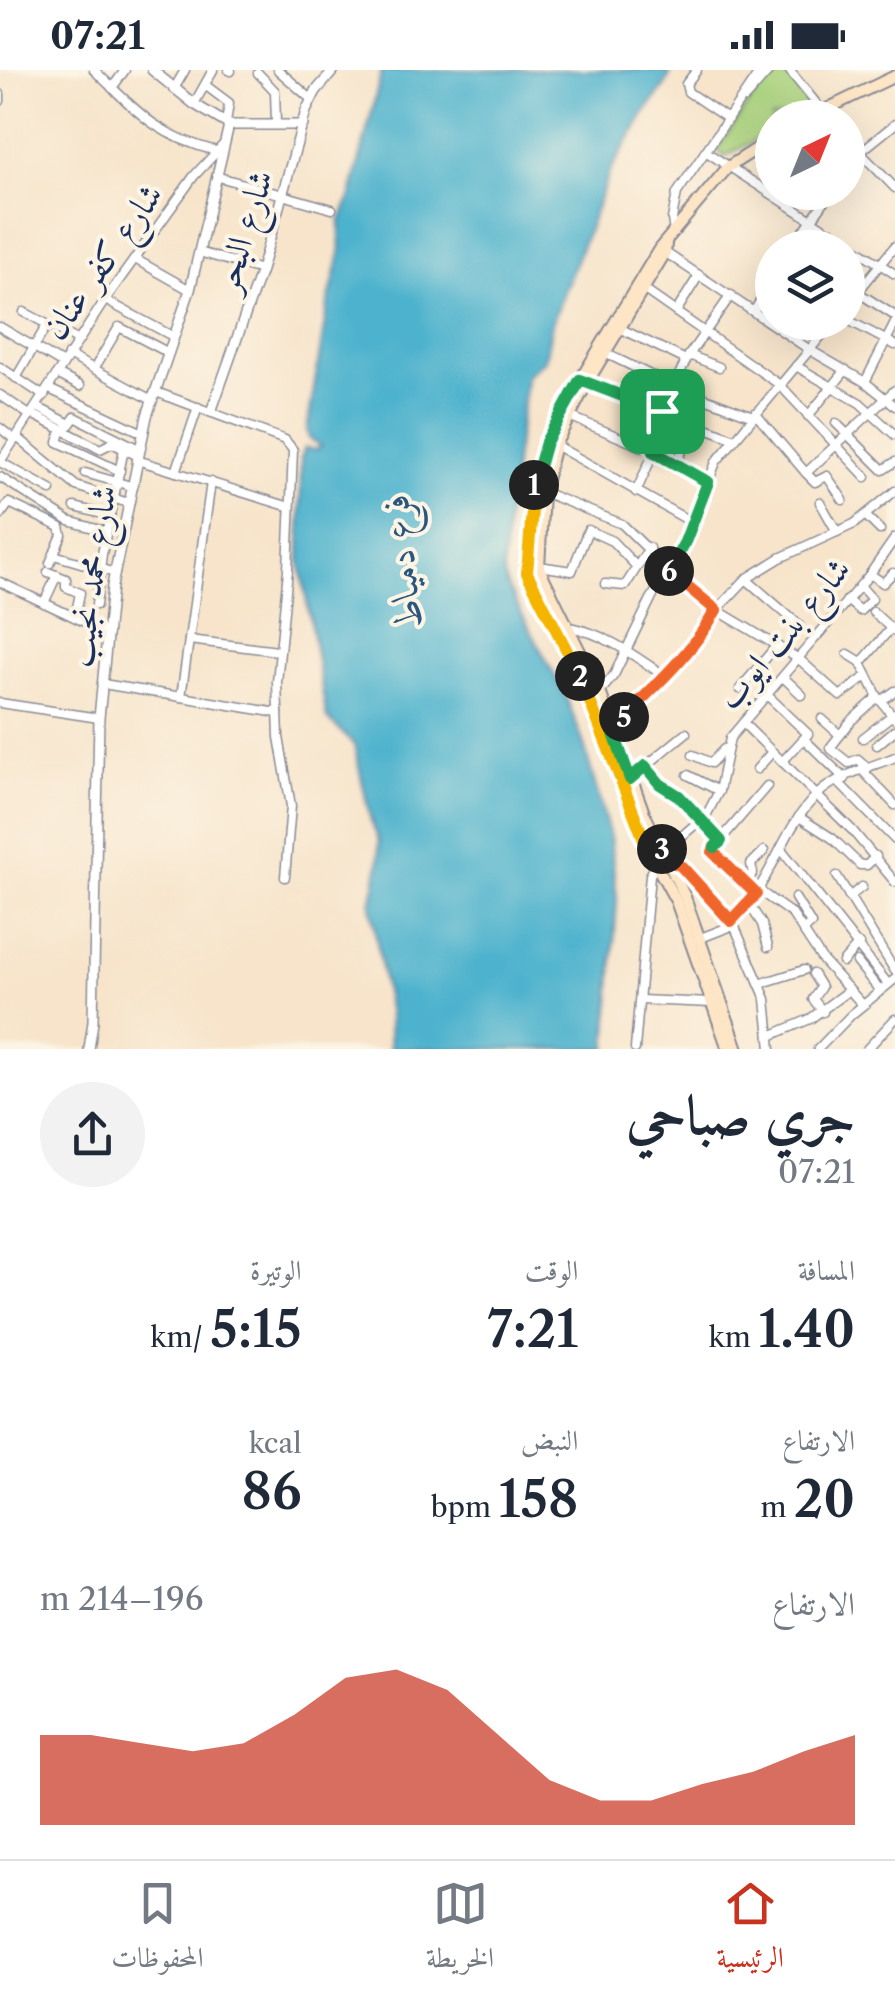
<!DOCTYPE html>
<html lang="ar">
<head>
<meta charset="utf-8">
<style>
  body { margin:0; font-family:"Libre Caslon Text",Amiri,serif; background:#f2f2f3; color:#1f2937; direction:rtl; height:100vh; display:flex; flex-direction:column; font-size:38px; white-space:nowrap }
  * { box-sizing:border-box; margin:0 }
  p { font-size:32px; color:#747a83 }
  .icon { flex:none; width:55px; height:55px; fill:none; stroke:currentColor; stroke-width:2; stroke-linecap:round; stroke-linejoin:round }
  .map { position:relative; height:979px; overflow:hidden; direction:ltr }
  .side { display:flex; flex-direction:column; background:#fff; flex:1 }
  .side>* { flex:none }
  .needle { width:65px; rotate:43deg }
  .controls { position:absolute; left:755px; top:30px; display:grid; gap:20px }
  .controls a { display:grid; place-items:center; width:110px; height:110px; border-radius:50%; background:#fff; box-shadow:0 10px 40px #0002; font-size:50px }
  .pin { position:absolute; display:grid; place-items:center; width:85px; height:85px; color:#fff; margin:-42px; border-radius:20px; box-shadow:0 5px 15px #0006 }
  .km { position:absolute; width:50px; height:50px; margin:-25px; border-radius:50%; background:#222; color:#fff; font-size:28px; line-height:50px; text-align:center }
  .round { display:grid; place-items:center; flex:none; width:105px; height:105px; border-radius:52px; background:#f2f2f3 }
  .head { display:flex; align-items:center; justify-content:space-between; height:170px; padding:0 40px }
  h1 { font-size:55px; font-weight:600; line-height:75px }
  .stats { display:grid; grid-template-columns:repeat(3,1fr); gap:15px; height:170px; padding:10px 40px }
  .stats div { display:grid; align-content:center }
  .stats b { font-size:50px; font-weight:600 }
  .stats small { font-size:28px; font-weight:400 }
  .stats p { font-size:28px }
  .chart { height:280px; padding:20px 40px }
  .chart p { display:flex; justify-content:space-between }
  .chart svg { width:100%; height:180px; margin-top:10px; fill:#c8321e; opacity:.7 }
  .status { display:flex; justify-content:space-between; align-items:center; height:70px; padding:0 50px; background:#fff; direction:ltr }
  .status svg { height:28px; fill:currentColor }
  .menu { display:flex; justify-content:space-around; align-items:center; height:140px; border-top:2px solid #e0e1e3; background:#fff; font-size:28px; color:#747a83 }
  .menu a { display:grid; justify-items:center; gap:5px }
  .menu .selected { color:#c8321e }
  .map>svg:first-child { display:block }
</style>
</head>
<body>
<div class="status"><b>07:21</b><svg viewBox="0 0 49 12"><path d="M0 12V9h3v3zM5 12V6h3v6zM10 12V3h3v9zM15 12V0h3v12zM26 1h20v11H26zM47 4h2v5h-2z"/></svg></div>
<div class="map">
<svg width="895" height="979" viewBox="0 0 895 979">
  <rect width="100%" height="100%" fill="#fcf5e5"/>
  <filter id="ink" filterUnits="userSpaceOnUse"><feTurbulence type="fractalNoise" baseFrequency=".01" numOctaves="2"/><feDisplacementMap in="SourceGraphic" scale="20" xChannelSelector="R" yChannelSelector="G"/><feConvolveMatrix kernelMatrix="1 2 1 2 8 2 1 2 1" color-interpolation-filters="sRGB"/></filter>
  <filter id="wash" filterUnits="userSpaceOnUse"><feTurbulence type="fractalNoise" baseFrequency=".0048" numOctaves="4" result="noise"/><feDisplacementMap in="SourceGraphic" scale="40" xChannelSelector="R" yChannelSelector="G"/><feGaussianBlur stdDeviation="2.25" result="paint"/><feColorMatrix in="noise" values="0 0 0 0 0 0 0 0 0 0 0 0 0 0 0 0 0 1.4 0 .05"/><feComposite in="paint" operator="in"/></filter>
  <g filter="url(#wash)">
    <rect width="100%" height="100%" fill="#f7e4cb"/>
    <polygon fill="#a8d17c" stroke="#62806d" stroke-width="2.5" points="776,0 785,0 811,34 810,39 796,47 772,48 772,61 724,87 717,79 746,36"/>
    <polygon fill="#4eb2cd" stroke="#347096" stroke-width="2.5" points="382,0 672,0 664,17 648,38 611,99 552,253 545,289 527,305 506,453 503,499 507,516 567,629 583,672 610,767 617,829 607,979 390,979 389,944 371,835 379,794 379,771 371,751 354,674 327,648 300,492 301,388 305,378 316,380 321,376 309,368 307,361 328,234 341,180 340,152 351,126"/>
  </g>
  <g filter="url(#ink)">
    <g fill="none" stroke-linecap="round" stroke-linejoin="round">
      <defs>
        <g id="minor">
          <path d="M94,0C138,42 155,65 216,81"/>
          <polyline points="229,0 231,1"/>
          <polyline points="278,0 311,29"/>
          <polyline points="697,0 686,14 688,22 728,49"/>
          <polyline points="789,0 828,48"/>
          <polyline points="258,3 275,21 276,53"/>
          <polyline points="205,15 229,33 226,53"/>
          <polyline points="112,18 125,0"/>
          <polyline points="174,19 185,0"/>
          <polyline points="0,24 0,31"/>
          <polyline points="745,28 770,0"/>
          <polyline points="194,34 213,0"/>
          <polyline points="848,70 895,118"/>
          <polyline points="705,81 895,204"/>
          <polyline points="859,83 895,54"/>
          <polyline points="848,103 862,86"/>
          <polyline points="219,107 332,139"/>
          <polyline points="674,163 672,149 677,123 761,0"/>
          <polyline points="792,178 831,122"/>
          <polyline points="821,178 832,161"/>
          <polyline points="663,181 810,280 865,312 895,336"/>
          <polyline points="199,182 261,200"/>
          <polyline points="135,189 190,220"/>
          <polyline points="848,216 895,246"/>
          <polyline points="643,219 780,315 866,407"/>
          <polyline points="105,230 174,267"/>
          <polyline points="848,234 895,176"/>
          <polyline points="754,241 772,212"/>
          <polyline points="24,242 77,270"/>
          <polyline points="676,242 699,205"/>
          <polyline points="848,250 895,275"/>
          <polyline points="0,257 63,294"/>
          <polyline points="617,257 686,290"/>
          <polyline points="605,283 673,316 753,346"/>
          <polyline points="68,285 152,330"/>
          <polyline points="689,285 719,297"/>
          <polyline points="796,296 860,333 895,365"/>
          <polyline points="0,297 44,326"/>
          <polyline points="94,299 119,257 169,283"/>
          <polyline points="57,304 80,316"/>
          <polyline points="16,308 47,255"/>
          <polyline points="584,311 735,369"/>
          <polyline points="865,312 895,253"/>
          <polyline points="49,319 143,363"/>
          <polyline points="156,322 285,370 293,380 288,500 277,612 279,667 291,736 285,807"/>
          <polyline points="0,325 31,346"/>
          <polyline points="37,337 68,353"/>
          <polyline points="755,343 806,403 895,320"/>
          <polyline points="32,344 100,379 112,373 138,386"/>
          <polyline points="569,346 654,382 708,412"/>
          <polyline points="808,346 846,300"/>
          <polyline points="836,353 883,400 895,392"/>
          <polyline points="0,358 15,370"/>
          <polyline points="62,359 58,372 120,401"/>
          <polyline points="65,361 75,347 139,379"/>
          <polyline points="17,367 76,416 128,433"/>
          <polyline points="555,375 693,453"/>
          <polyline points="137,390 290,437"/>
          <polyline points="0,392 105,230 194,106 222,76"/>
          <polyline points="0,392 51,420"/>
          <polyline points="677,395 692,352"/>
          <polyline points="176,402 198,337"/>
          <polyline points="85,403 131,416"/>
          <polyline points="806,403 815,412 827,406 843,430"/>
          <polyline points="0,407 69,451 107,462"/>
          <polyline points="543,422 622,454 669,500 717,540 799,589 840,626 867,606"/>
          <polyline points="636,422 654,382 664,334 689,285 731,225"/>
          <polyline points="820,432 837,462"/>
          <polyline points="75,437 110,446"/>
          <polyline points="0,446 9,433 60,457 62,465 50,493"/>
          <polyline points="866,446 880,460"/>
          <polyline points="54,485 115,503"/>
          <polyline points="539,496 572,501 588,460 612,471 637,497"/>
          <polyline points="48,502 66,509 66,517 80,523 75,547"/>
          <polyline points="870,504 883,513 893,503"/>
          <polyline points="746,509 799,555"/>
          <polyline points="0,512 108,563"/>
          <polyline points="605,514 625,516 649,478"/>
          <polyline points="847,530 860,541 872,529 860,516"/>
          <polyline points="44,533 57,505"/>
          <polyline points="96,535 102,484 124,379"/>
          <polyline points="873,542 895,562"/>
          <path d="M569,557C605,563 636,587 666,607"/>
          <polyline points="891,558 861,593 878,627 895,649"/>
          <polyline points="189,570 278,581"/>
          <polyline points="848,584 861,592"/>
          <polyline points="783,607 802,625"/>
          <polyline points="103,614 278,643"/>
          <polyline points="740,619 777,575"/>
          <polyline points="600,622 614,605 651,529 685,472 716,392 833,252"/>
          <polyline points="767,625 808,664 782,692"/>
          <polyline points="181,627 211,412"/>
          <polyline points="881,631 895,621"/>
          <polyline points="0,633 99,648"/>
          <polyline points="822,649 840,665"/>
          <polyline points="743,653 852,760 895,812"/>
          <polyline points="613,658 678,594 701,566 717,540 746,509 780,488 854,454 895,421"/>
          <polyline points="863,668 895,643"/>
          <polyline points="804,669 845,709"/>
          <polyline points="877,675 895,660"/>
          <polyline points="693,685 711,693 724,679"/>
          <polyline points="645,696 660,714 679,726 721,771"/>
          <polyline points="868,698 858,689 849,693 830,678 851,651 878,627"/>
          <polyline points="757,699 772,682"/>
          <polyline points="862,700 895,735"/>
          <polyline points="688,705 719,721"/>
          <polyline points="630,709 686,663"/>
          <polyline points="837,711 895,770"/>
          <polyline points="799,747 832,768 860,795 867,795 876,786"/>
          <polyline points="658,778 682,766 707,744 719,721 730,668 870,504 895,468"/>
          <polyline points="781,779 888,914"/>
          <polyline points="837,806 895,901"/>
          <polyline points="744,813 753,803 751,794 764,781"/>
          <polyline points="758,820 792,844 823,891 863,935"/>
          <polyline points="756,824 712,780 767,716"/>
          <polyline points="849,827 862,817"/>
          <polyline points="795,828 811,854 803,861"/>
          <polyline points="749,834 762,854 768,877"/>
          <path d="M731,851C772,817 780,760 818,724C838,705 871,697 895,687"/>
          <polyline points="698,869 734,855"/>
          <polyline points="843,892 859,874"/>
          <polyline points="857,892 880,921"/>
          <polyline points="813,904 821,917 813,929 823,942"/>
          <polyline points="759,914 804,900"/>
          <polyline points="640,930 712,933"/>
          <polyline points="770,966 810,949 849,920"/>
          <polyline points="635,979 650,805 656,795 668,789 681,796 734,855 766,929 771,979"/>
          <polyline points="818,979 851,945 895,909"/>
          <polyline points="867,979 895,949"/>
        </g>
        <g id="tertiary">
          <polyline points="152,0 194,34 229,55 303,55"/>
          <polyline points="211,342 261,200 306,41 316,21 334,0"/>
          <polyline points="89,979 93,952 99,648 112,516 147,346 190,220 229,55"/>
        </g>
        <g id="secondary">
          <polyline points="808,48 895,6"/>
          <polyline points="666,174 665,183 587,313 555,375 543,422 539,498 600,622 644,743 685,827 738,979"/>
          <polyline points="728,979 676,831 649,782 592,632 526,497 533,419 541,387 580,310 659,179 728,97 772,69"/>
        </g>
      </defs>
      <use href="#minor" stroke="#898a94" stroke-width="11"/>
      <use href="#tertiary" stroke="#898a94" stroke-width="12"/>
      <use href="#secondary" stroke="#898a94" stroke-width="14"/>
      <use href="#minor" stroke="#fff" stroke-width="8"/>
      <use href="#tertiary" stroke="#fff" stroke-width="9"/>
      <use href="#secondary" stroke="#fde5c5" stroke-width="10"/>
    </g>
  </g>
  <g fill="none" stroke-linecap="round" stroke-linejoin="round" filter="url(#ink)">
    <defs>
      <polyline id="split-1" points="534,415 546,372 580,310 662,341"/>
      <polyline id="split-2" points="534,415 527,503 580,606"/>
      <polyline id="split-3" points="580,606 649,782 660,777 662,779"/>
      <polyline id="split-4" points="662,779 668,789 681,796 731,851 756,824 713,782 715,777"/>
      <polyline id="split-5" points="624,647 612,658 630,709 645,696 660,714 679,726 721,771 715,777"/>
      <path id="split-6" d="M624,647C658,613 692,583 716,540L669,501"/>
      <polyline id="split-7" points="662,341 654,382 708,412 685,472 669,501"/>
    </defs>
    <use href="#split-1" stroke="#fff" stroke-width="20"/>
    <use href="#split-2" stroke="#fff" stroke-width="20"/>
    <use href="#split-3" stroke="#fff" stroke-width="20"/>
    <use href="#split-4" stroke="#fff" stroke-width="20"/>
    <use href="#split-5" stroke="#fff" stroke-width="20"/>
    <use href="#split-6" stroke="#fff" stroke-width="20"/>
    <use href="#split-7" stroke="#fff" stroke-width="20"/>
    <use href="#split-1" stroke="#22a559" stroke-width="12"/>
    <use href="#split-2" stroke="#f5b400" stroke-width="12"/>
    <use href="#split-3" stroke="#f5b400" stroke-width="12"/>
    <use href="#split-4" stroke="#f0652b" stroke-width="12"/>
    <use href="#split-5" stroke="#22a559" stroke-width="12"/>
    <use href="#split-6" stroke="#f0652b" stroke-width="12"/>
    <use href="#split-7" stroke="#22a559" stroke-width="12"/>
  </g>
  <g text-anchor="middle" dominant-baseline="central" stroke-width="8" stroke-linejoin="round" paint-order="stroke">
    <g font-size="35" fill="#1b2f5e" stroke="#fcf5e5">
      <text transform="translate(243 161) rotate(-73)">شارع البحر</text>
      <text transform="translate(102 191) rotate(-55)">شارع كفر عنان</text>
      <text transform="translate(91 506) rotate(-82)">شارع محمد نجيب</text>
      <text transform="translate(783 563) rotate(-50)">شارع بنت ايوب</text>
    </g>
    <g font-size="38" font-style="italic" fill="#2a567f" stroke="#fcf5e5">
      <text transform="translate(401 491) rotate(-96)">فرع دمياط</text>
    </g>
  </g>
</svg>
<div class="controls">
<a><svg class="needle" viewBox="-14 -14 28 28"><path d="M0-13l5 13h-10z" fill="#e53935"/><path d="M0 13l5-13h-10z" fill="#747a83"/></svg></a>
<a><svg class="icon" aria-label="layers" viewBox="0 0 24 24"><path d="M12 4l9 5-9 5-9-5zM3 14l9 5 9-5"/></svg></a>
</div>
<div class="pin" style="left:662px;top:341px;background:#1e9e55"><svg class="icon" aria-label="arrive" viewBox="0 0 24 24"><path d="M6 21V4h12l-3 4 3 4H6"/></svg></div>
<b class="km" style="left:534px;top:415px">1</b>
<b class="km" style="left:580px;top:606px">2</b>
<b class="km" style="left:662px;top:779px">3</b>
<b class="km" style="left:624px;top:647px">5</b>
<b class="km" style="left:669px;top:501px">6</b>
</div>
<section class="side">
<div class="head"><div><h1>جري صباحي</h1><p>07:21</p></div><a class="round"><svg class="icon" aria-label="share" viewBox="0 0 24 24"><path d="M12 15V3M7 8l5-5 5 5M5 13v7h14v-7"/></svg></a></div>
<div class="stats">
<div><p>المسافة</p><b>1.40<small> km</small></b></div>
<div><p>الوقت</p><b>7:21</b></div>
<div><p>الوتيرة</p><b>5:15<small> /km</small></b></div>
</div>
<div class="stats">
<div><p>الارتفاع</p><b>20<small> m</small></b></div>
<div><p>النبض</p><b>158<small> bpm</small></b></div>
<div><p>kcal</p><b>86</b></div>
</div>
<div class="chart"><p><span>الارتفاع</span>196–214 m</p>
<svg viewBox="0 0 160 44" preserveAspectRatio="none"><path d="M0 44V22L10 22L20 24L30 26L40 24L50 17L60 8L70 6L80 11L90 22L100 33L110 38L120 38L130 34L140 31L150 26L160 22V44z"/></svg>
</div>
</section>
<nav class="menu">
<a class="selected"><svg class="icon" aria-label="home" viewBox="0 0 24 24"><path d="M3 11l9-7 9 7M6 9v11h12V9"/></svg>الرئيسية</a>
<a><svg class="icon" aria-label="map" viewBox="0 0 24 24"><path d="M3 6l6-2 6 2 6-2v14l-6 2-6-2-6 2zM9 4v14M15 6v14"/></svg>الخريطة</a>
<a><svg class="icon" aria-label="saved" viewBox="0 0 24 24"><path d="M7 4h10v16l-5-4-5 4z"/></svg>المحفوظات</a>
</nav>
</body>
</html>
